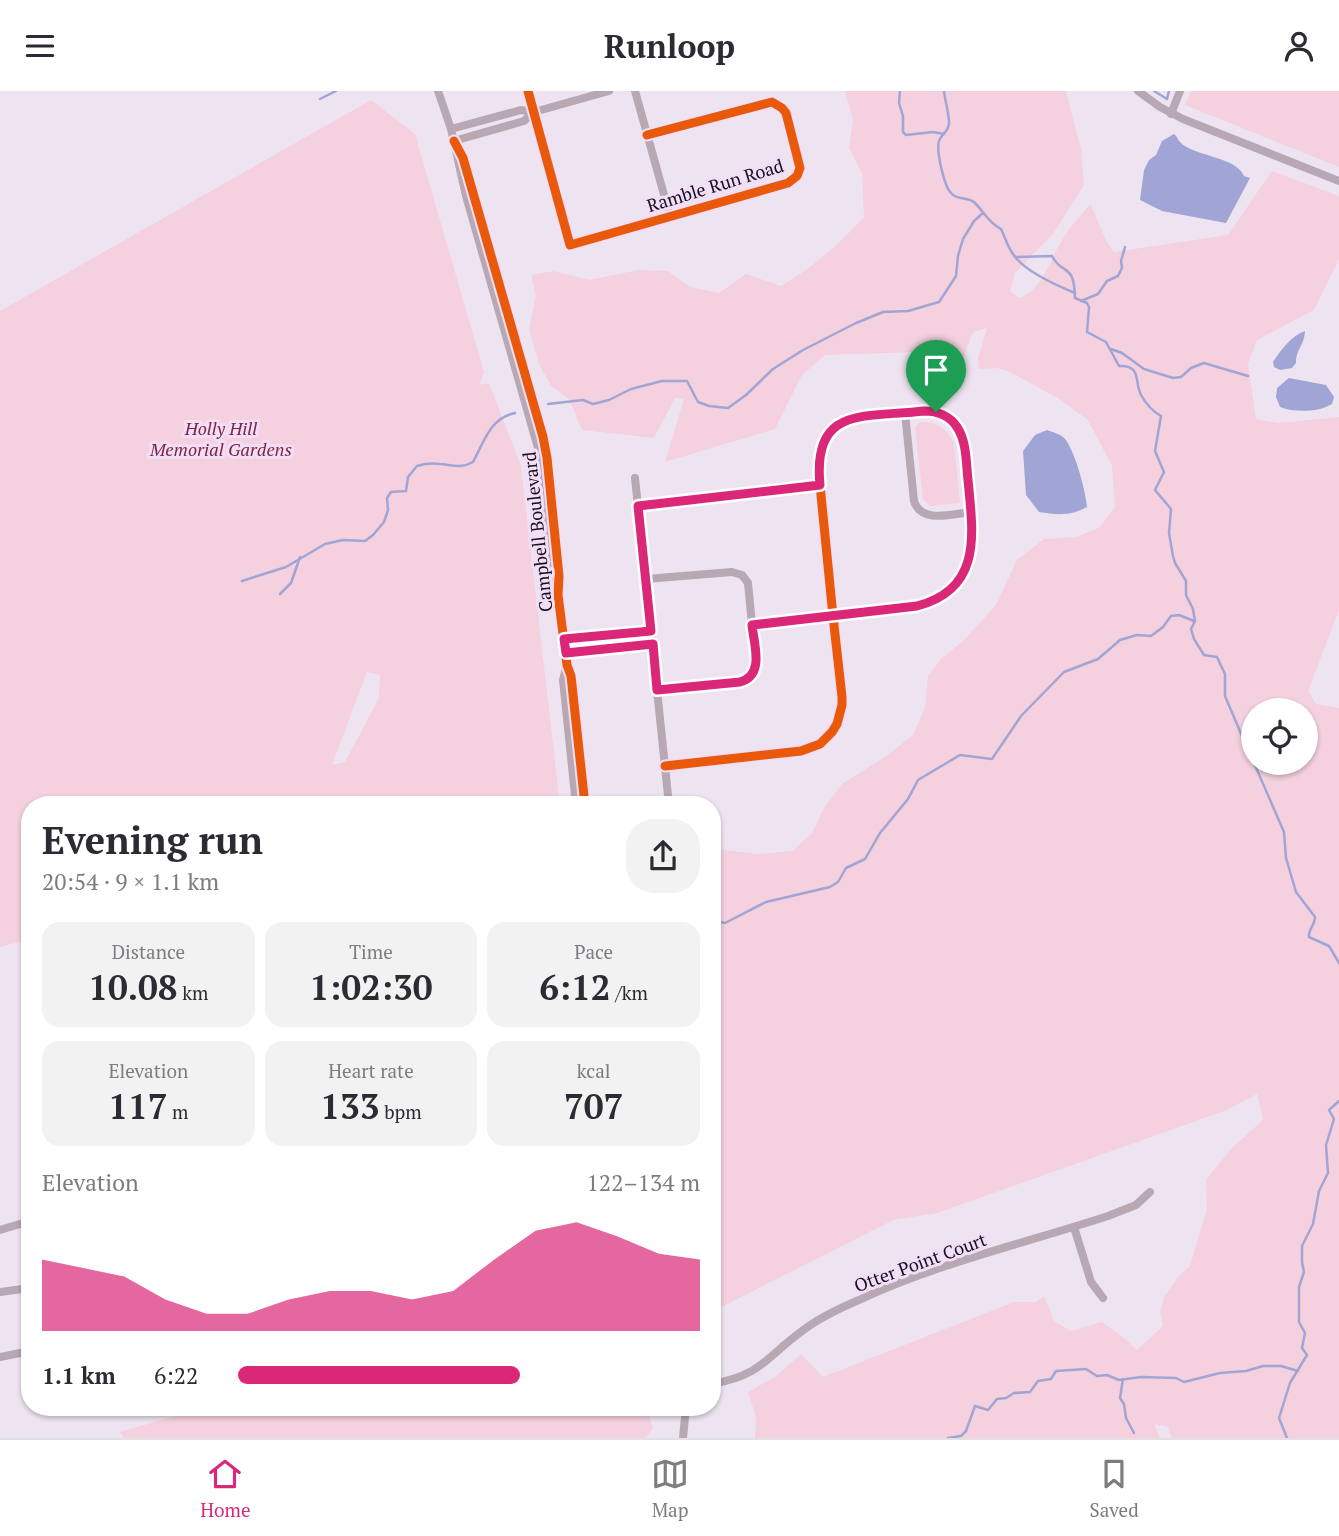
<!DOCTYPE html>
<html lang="en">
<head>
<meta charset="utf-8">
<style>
  body { margin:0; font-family:"PT Serif",serif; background:#f2f2f3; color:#2b2b33; height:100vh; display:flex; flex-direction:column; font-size:26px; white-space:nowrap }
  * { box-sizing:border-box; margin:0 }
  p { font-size:23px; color:#7c7c81 }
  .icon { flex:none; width:38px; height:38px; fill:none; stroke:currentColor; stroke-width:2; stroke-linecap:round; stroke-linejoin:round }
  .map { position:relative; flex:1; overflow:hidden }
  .side { position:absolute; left:21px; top:705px; width:700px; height:620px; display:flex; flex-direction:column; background:#fff; border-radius:28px; box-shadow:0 2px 5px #0004 }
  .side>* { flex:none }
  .tools { position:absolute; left:1241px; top:607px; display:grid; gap:14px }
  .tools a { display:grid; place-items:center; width:77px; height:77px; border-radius:50%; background:#fff; box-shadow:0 2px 5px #0004; font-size:35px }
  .pin { position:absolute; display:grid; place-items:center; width:60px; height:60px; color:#fff; margin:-72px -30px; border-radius:50% 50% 50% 0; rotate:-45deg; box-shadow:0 0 7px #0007 }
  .pin .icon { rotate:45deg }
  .round { display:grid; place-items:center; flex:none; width:74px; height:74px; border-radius:28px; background:#f2f2f3 }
  .summary { display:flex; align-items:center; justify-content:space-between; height:119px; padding:0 21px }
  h1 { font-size:38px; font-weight:700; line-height:52px }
  .metrics { display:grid; grid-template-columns:repeat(3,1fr); gap:10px; height:119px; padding:7px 21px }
  .metrics div { display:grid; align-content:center; border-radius:18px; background:#f2f2f3; text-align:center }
  .metrics b { font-size:35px; font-weight:700 }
  .metrics small { font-size:19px; font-weight:400 }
  .metrics p { font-size:19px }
  .chart { height:196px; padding:14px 21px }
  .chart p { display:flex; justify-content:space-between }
  .chart svg { width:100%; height:126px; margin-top:7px; fill:#db2777; opacity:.7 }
  ul { padding:0 21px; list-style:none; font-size:23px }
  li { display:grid; grid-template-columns:112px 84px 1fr; align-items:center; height:52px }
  li i { height:18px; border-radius:9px; background:#db2777 }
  header { display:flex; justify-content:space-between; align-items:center; height:91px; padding:0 21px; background:#fff; font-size:32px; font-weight:700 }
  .menu { display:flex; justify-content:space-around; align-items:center; height:98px; border-top:2px solid #e1e1e2; background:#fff; font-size:19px; color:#7c7c81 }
  .menu a { display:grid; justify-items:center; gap:4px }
  .menu .selected { color:#db2777 }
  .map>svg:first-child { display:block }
</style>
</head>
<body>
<header><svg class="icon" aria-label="menu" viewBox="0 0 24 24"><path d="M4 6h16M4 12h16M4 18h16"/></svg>Runloop<svg class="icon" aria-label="person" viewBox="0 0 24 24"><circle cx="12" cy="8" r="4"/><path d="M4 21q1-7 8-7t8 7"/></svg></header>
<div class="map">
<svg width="1339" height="1347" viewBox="0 0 1339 1347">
  <rect width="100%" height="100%" fill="#eee4f1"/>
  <g fill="#f5d0de" fill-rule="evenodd">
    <path d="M845,0H1066L1081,58L1084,94L1053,143L1015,182L1010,200L1019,207C1042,200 1050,168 1062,149C1069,136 1081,125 1090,113C1099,129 1102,146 1114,161L1228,144L1272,80L1339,105V168L1314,219L1257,249L1248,273L1256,328L1278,332L1339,326V519L1308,600L1316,613L1339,617V1347H1172L1168,1336L1154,1333L1160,1347H755L756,1326L748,1301L775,1286L801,1263L823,1286L1014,1211H1036L1044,1205L1054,1230L1071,1240L1102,1231L1124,1247L1137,1259L1163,1235L1160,1222L1164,1206L1179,1185L1190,1175L1207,1118L1206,1089L1231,1058L1263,1029L1257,1003L1224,1020L937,1122L893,1129L712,1221V762L723,759L759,763L793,760L812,742L824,717L842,693L885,666L913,644L925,617L928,585L941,568L963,550L996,514L1017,469L1044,448L1077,446L1100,436L1115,416L1112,375L1088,329L1059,308L1010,281L997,277L979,278L978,267L987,237L973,241L960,275L915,261L825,264L802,284L775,338L665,371L684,308L675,307L654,347L582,339L569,308L551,295L539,273L529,238L536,205L531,184L554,180L589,189L638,179L668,180L690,196L719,202L746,183L781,195C813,176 839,154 864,126L862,83L849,57L853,29ZM1253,620H1306V672H1253Z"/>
    <polygon points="1191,0 1339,0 1339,76 1185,14"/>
    <path d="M371,9L415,43L484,281L479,294L489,292L521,375L560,714H30V848L0,856V220ZM367,581L380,584L379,607L345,671L332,674Z"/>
    <path d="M920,331C936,330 947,337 954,352L960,412L930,415L923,408L915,337Z"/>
    <polygon points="219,1316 646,1316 653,1337 646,1347 124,1347 120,1341 165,1328"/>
  </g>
  <g fill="#a1a5d5">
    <path d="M1174,43C1177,45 1178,49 1180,51C1194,66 1236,65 1244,85L1250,87L1226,132L1162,120L1140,109L1144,79L1149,69L1156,64L1162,50Z"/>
    <path d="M1305,240C1305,253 1295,260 1296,272L1292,277L1280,279L1274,276L1273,271C1281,259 1291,245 1305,240Z"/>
    <path d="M1289,287L1326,294L1334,306L1332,313C1319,321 1295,322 1280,316L1276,306L1277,297Z"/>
    <path d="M1047,339C1052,341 1060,343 1063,346C1074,355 1086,401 1087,416C1071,425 1057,424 1039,421L1026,404L1023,360L1035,344Z"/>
  </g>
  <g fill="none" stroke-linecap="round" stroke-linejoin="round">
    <g stroke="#a1a5d5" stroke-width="2.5">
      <polyline points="900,0 899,12 903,25 903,41 906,44 933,41 944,43"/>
      <path d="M944,0C945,10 949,22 949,32C949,41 941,43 939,50C936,60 944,95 951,102C958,110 968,105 975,112C983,120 989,132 1001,138C1006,148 1008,159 1017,168C1029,182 1058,195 1075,202"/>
      <polyline points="1154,0 1167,8 1169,0"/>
      <polyline points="320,8 336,0"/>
      <path d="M1015,166L1052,165C1063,186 1074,170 1075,207L1087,212L1089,216L1087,241L1106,251L1119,275C1142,274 1134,290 1141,304C1146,313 1152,320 1161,325L1155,360L1164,381L1155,399L1171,418L1169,442L1173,465L1175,472L1186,490V504L1193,518L1195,530L1191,538L1194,548L1204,564L1217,566L1225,583V605L1253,671"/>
      <polyline points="1081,210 1098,203 1107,190 1118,185 1122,177 1121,170 1125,156"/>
      <polyline points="1111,258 1122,262 1144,278 1173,287 1181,286 1191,277 1204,272 1248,285"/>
      <polyline points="548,313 583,309 593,313 609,309 631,298 662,290 687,290 698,311 709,315 728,317 746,304 773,278 803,259 856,232 883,221 908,220 939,211 956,185 958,165 963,148 974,130 983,122"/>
      <path d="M242,490L286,476L325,453L343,449L365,450L373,444L384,431L388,419L387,407L391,401L406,400L408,386L417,375C424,373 432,372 440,373C452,374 461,378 473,371C484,351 490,327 515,322"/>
      <polyline points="280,503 291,492 300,466"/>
      <path d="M1254,672L1284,741L1286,767L1296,801L1315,826C1315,834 1308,838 1309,846L1329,855L1339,872"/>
      <polyline points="712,829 725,832 766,811 830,796 838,791 846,777 865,768 880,742 908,708 918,689 960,664 992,668 1021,625 1064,581 1098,568 1120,549 1137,544 1151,545 1163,536 1171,525 1179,524 1194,530"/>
      <polyline points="1123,1288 1120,1307 1124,1313 1126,1327 1134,1342"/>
      <polyline points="948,1347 961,1345 966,1340 975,1315 988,1319 997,1308 1006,1307 1014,1302 1030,1301 1038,1290 1051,1288 1056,1280 1086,1278 1097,1285 1107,1284 1119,1289 1141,1286 1176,1287 1184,1291 1220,1282 1246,1280 1263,1275 1281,1275 1298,1280"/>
      <polyline points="1287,1347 1279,1327 1290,1292 1307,1264 1302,1257 1305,1242 1299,1231 1299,1196 1304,1181 1302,1171 1302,1155 1313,1133 1319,1100 1328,1082 1326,1054 1334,1028 1329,1019 1339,1010"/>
    </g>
    <g stroke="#b7a8b3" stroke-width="8">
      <polyline points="438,0 451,38 466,105 538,357 552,487 556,498"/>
      <polyline points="528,0 570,154 788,92 797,85 800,77 786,22 782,17 772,11 647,44"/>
      <polyline points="635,0 670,125"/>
      <polyline points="1138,0 1160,16 1183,28 1339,90"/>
      <polyline points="1171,23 1180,0"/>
      <polyline points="451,38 521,19 534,21 609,0"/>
      <polyline points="454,50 463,67 543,346 547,367 559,485 558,504 567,574 571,585 585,714"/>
      <polyline points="454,50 524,30 534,21"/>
      <path d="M905,322L914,410C921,433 952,423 971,421"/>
      <polyline points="635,387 669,714"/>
      <polyline points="638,415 820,395"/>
      <polyline points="646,488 732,481 742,484 748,492 756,575 752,586 740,591 657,599"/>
      <polyline points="564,548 651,540"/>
      <polyline points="566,562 653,553"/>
      <polyline points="567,574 563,589 576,714"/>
      <polyline points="665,675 801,660 820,653 832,641 837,633 842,614 842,606 833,525 818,374 826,345 834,335 850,327 924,320 942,324 953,331 963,352 973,447 966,477 953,495 939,507 917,515 833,525 753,534"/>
      <polyline points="1074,1136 1091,1191 1103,1207"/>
      <polyline points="0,1139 30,1130"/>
      <polyline points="0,1201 30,1197"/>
      <polyline points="0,1266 30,1260"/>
      <path d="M712,1293C762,1284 765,1267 802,1240C819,1227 840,1217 859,1209C938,1172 1026,1152 1108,1125L1136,1114L1150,1101"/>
      <polyline points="683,1347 686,1316"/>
    </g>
    <defs>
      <g id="cycleway">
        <polyline points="528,0 570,154 788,92 797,85 800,77 786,22 782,17 772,11 647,44"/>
        <polyline points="454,50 463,67 543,346 547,367 559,485 558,504 567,574 571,585 585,714"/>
        <polyline points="665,675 801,660 820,653 832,641 837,633 842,614 842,606 833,525 818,374 826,345 834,335 850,327 924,320 942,324 953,331 963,352 973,447 966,477 953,495 939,507 917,515 833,525 753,534"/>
      </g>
    </defs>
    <use href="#cycleway" stroke="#f2def7" stroke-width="13"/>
    <use href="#cycleway" stroke="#e8590c" stroke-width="9"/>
  </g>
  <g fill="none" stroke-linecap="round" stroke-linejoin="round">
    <defs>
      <path id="route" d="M924,320C937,320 950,325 957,336C967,351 966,372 968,389C973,442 983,498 917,515L752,534C754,554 765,584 740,591L657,599L653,553L566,562L564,548L651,540L638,415L820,394C812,314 865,327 924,320Z"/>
    </defs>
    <use href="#route" stroke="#fff" stroke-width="14"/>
    <use href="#route" stroke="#db2777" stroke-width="9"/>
  </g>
  <g text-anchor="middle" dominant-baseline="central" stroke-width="6" stroke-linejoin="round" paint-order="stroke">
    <g font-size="18" fill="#181119" stroke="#f2def7">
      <text transform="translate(715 94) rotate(-17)">Ramble Run Road</text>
      <text transform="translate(537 441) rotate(-96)">Campbell Boulevard</text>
      <text transform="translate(920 1171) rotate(-20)">Otter Point Court</text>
    </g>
    <g font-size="18" font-style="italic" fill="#7e2545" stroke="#f2def7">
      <text x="221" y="337">Holly Hill<tspan x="221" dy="21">Memorial Gardens</tspan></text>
    </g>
  </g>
</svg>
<div class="tools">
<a><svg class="icon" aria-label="locate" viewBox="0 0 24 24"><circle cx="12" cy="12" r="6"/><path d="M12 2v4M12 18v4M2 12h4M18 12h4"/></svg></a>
</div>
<div class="pin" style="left:936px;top:321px;background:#1e9e55"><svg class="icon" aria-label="arrive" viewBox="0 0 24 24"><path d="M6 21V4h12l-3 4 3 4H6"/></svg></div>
<section class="side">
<div class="summary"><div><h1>Evening run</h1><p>20:54 · 9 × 1.1 km</p></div><a class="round"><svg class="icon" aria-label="share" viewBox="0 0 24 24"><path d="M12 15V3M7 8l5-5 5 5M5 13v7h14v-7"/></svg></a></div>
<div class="metrics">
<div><p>Distance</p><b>10.08<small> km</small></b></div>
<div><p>Time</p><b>1:02:30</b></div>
<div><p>Pace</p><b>6:12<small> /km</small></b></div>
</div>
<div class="metrics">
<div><p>Elevation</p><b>117<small> m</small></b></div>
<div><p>Heart rate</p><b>133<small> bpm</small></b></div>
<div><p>kcal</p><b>707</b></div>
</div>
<div class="chart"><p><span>Elevation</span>122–134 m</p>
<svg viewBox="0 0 160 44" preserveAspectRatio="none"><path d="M0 44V19L10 22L20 25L30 33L40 38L50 38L60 33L70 30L80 30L90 33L100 30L110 19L120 9L130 6L140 11L150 17L160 19V44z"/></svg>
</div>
<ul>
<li><b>1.1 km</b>6:22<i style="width:61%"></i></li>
</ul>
</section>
</div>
<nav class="menu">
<a class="selected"><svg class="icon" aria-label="home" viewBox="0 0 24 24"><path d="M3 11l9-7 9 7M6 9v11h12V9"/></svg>Home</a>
<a><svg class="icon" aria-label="map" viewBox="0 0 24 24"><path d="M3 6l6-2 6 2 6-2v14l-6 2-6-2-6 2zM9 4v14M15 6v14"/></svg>Map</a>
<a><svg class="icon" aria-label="saved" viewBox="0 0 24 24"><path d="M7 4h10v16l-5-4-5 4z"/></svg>Saved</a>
</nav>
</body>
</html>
